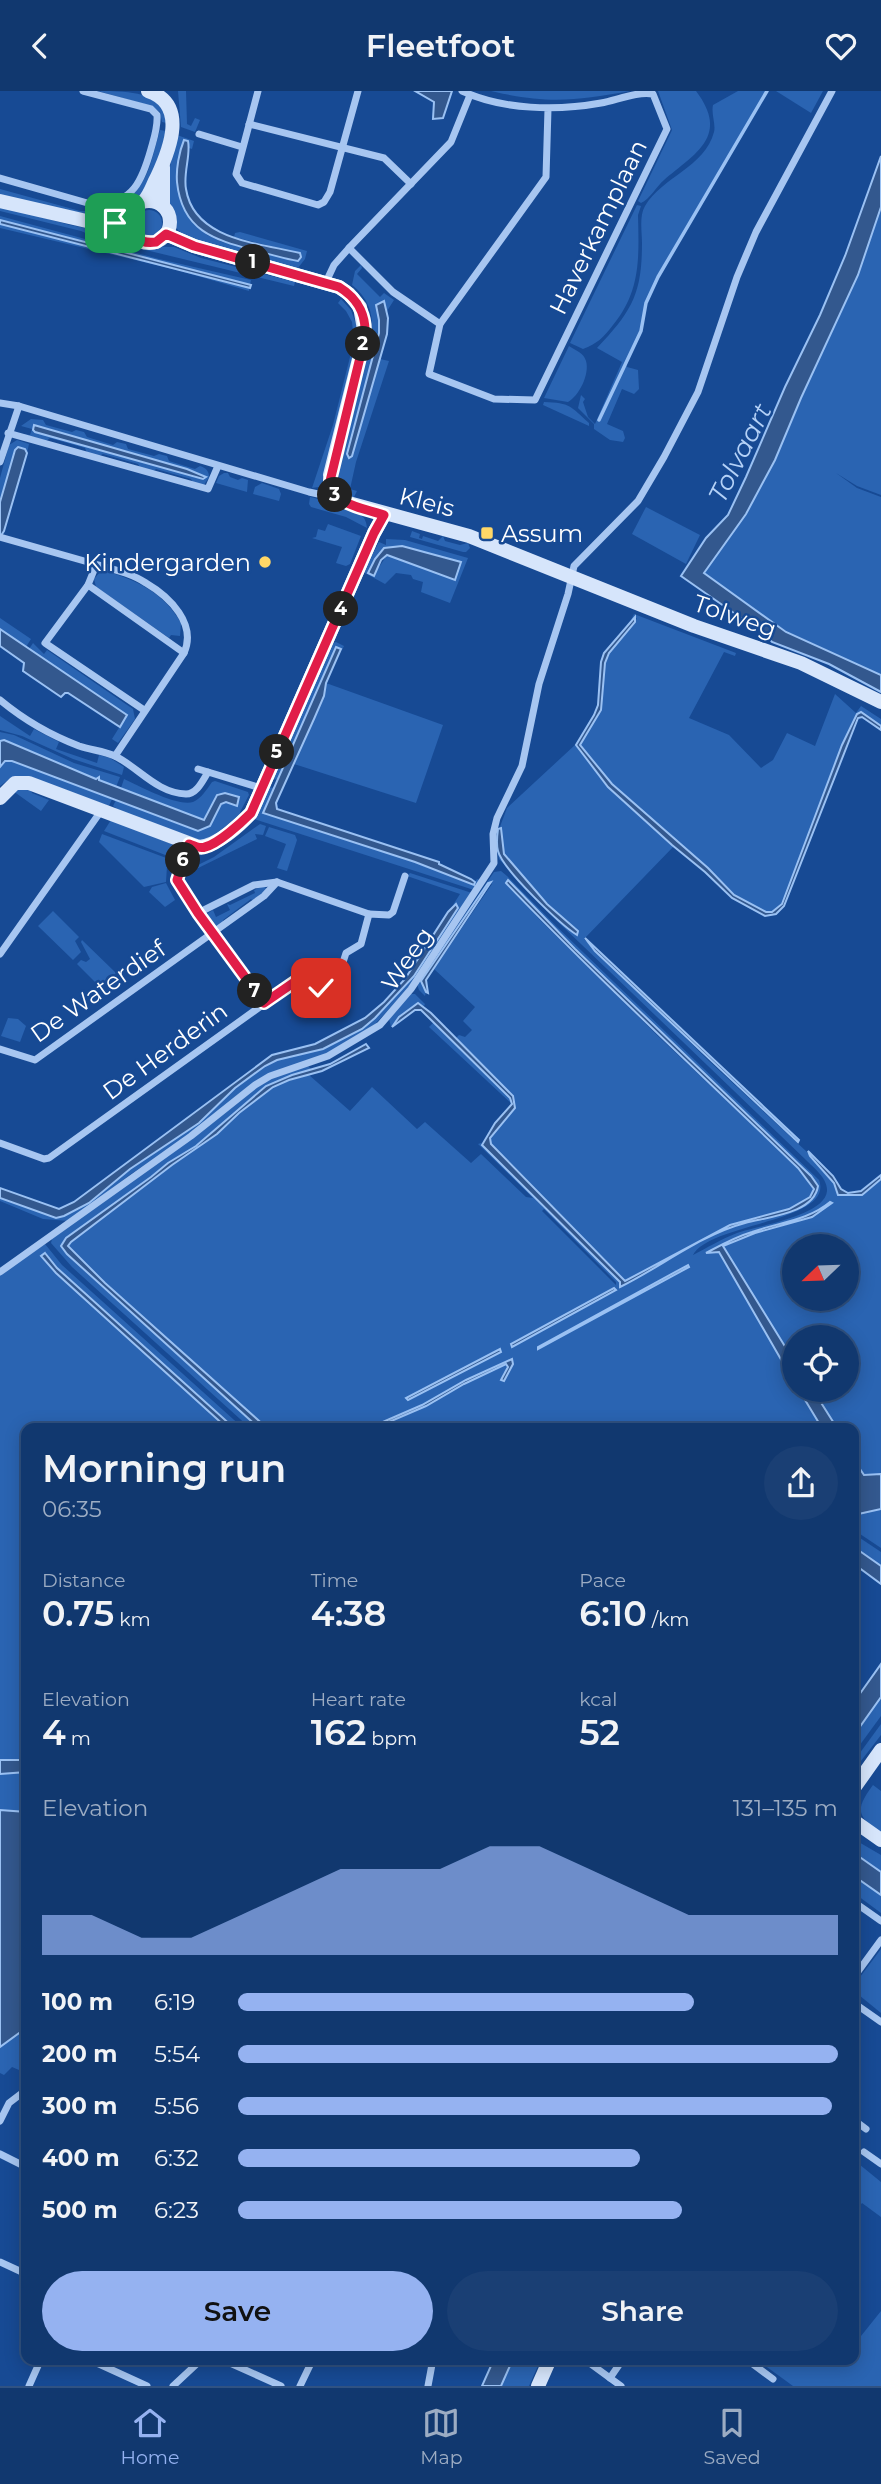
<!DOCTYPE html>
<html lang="en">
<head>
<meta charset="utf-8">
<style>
  body { margin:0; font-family:Montserrat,sans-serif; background:#1a3f74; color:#f1f3f6; height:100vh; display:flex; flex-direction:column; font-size:26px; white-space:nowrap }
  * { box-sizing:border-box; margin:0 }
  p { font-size:23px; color:#9cacc3 }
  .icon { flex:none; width:38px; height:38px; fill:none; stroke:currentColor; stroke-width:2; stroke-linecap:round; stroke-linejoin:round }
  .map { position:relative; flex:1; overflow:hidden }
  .drawer { position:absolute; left:21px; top:1332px; width:838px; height:942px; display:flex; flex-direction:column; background:#11386f; border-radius:14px; box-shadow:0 4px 18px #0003,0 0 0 2px #305282 }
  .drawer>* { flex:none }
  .needle { width:46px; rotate:247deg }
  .controls { position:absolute; left:782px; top:1143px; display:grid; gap:14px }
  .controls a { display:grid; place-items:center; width:77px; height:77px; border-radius:50%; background:#11386f; box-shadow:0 4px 18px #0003,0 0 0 2px #305282; font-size:35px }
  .pin { position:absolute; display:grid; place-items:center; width:60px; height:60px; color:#fff; margin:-30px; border-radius:14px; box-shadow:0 4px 10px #0006 }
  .km { position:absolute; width:35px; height:35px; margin:-18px; border-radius:50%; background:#222; color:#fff; font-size:19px; line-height:35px; text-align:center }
  .round { display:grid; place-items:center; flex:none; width:74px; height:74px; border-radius:37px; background:#1a3f74 }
  .overview { display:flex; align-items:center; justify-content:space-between; height:119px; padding:0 21px }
  h1 { font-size:38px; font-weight:600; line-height:52px }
  .metrics { display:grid; grid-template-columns:repeat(3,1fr); gap:10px; height:119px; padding:7px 21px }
  .metrics div { display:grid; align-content:center }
  .metrics b { font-size:35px; font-weight:600 }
  .metrics small { font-size:19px; font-weight:400 }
  .metrics p { font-size:19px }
  .chart { height:196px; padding:14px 21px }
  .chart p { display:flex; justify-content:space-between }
  .chart svg { width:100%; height:126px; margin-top:7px; fill:#95b2f1; opacity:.7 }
  .button { display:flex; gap:14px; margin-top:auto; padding:14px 21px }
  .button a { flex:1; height:80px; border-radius:42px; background:#95b2f1; color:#111; font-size:28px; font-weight:600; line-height:80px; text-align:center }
  .button a+a { background:#1a3f74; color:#f1f3f6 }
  ul { padding:0 21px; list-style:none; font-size:23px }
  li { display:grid; grid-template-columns:112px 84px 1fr; align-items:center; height:52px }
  li i { height:18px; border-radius:9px; background:#95b2f1 }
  header { display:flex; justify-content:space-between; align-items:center; height:91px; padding:0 21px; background:#11386f; font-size:32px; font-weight:600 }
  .tab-bar { display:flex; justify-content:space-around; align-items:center; height:98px; border-top:2px solid #305282; background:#11386f; font-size:19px; color:#9cacc3 }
  .tab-bar a { display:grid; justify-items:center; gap:4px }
  .tab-bar .selected { color:#95b2f1 }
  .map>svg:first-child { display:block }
</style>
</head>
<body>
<header><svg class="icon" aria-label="back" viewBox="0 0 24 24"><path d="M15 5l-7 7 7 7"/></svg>Fleetfoot<svg class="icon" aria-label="heart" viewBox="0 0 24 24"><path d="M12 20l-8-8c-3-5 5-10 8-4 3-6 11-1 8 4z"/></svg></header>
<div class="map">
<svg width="881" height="2295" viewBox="0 0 881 2295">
  <rect width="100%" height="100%" fill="#174a94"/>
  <g fill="#2a64b2" fill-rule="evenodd">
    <path d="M98,0C115,0 153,0 162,16C164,20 165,27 167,32L162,31L160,21L151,15Z"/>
    <polygon points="178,0 186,0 187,33 191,35 195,27 200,29 195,41 181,36"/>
    <path d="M491,0H630C576,10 546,13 491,0Z"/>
    <path d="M658,0H696C730,45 696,62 664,89C656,96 650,108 641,112L638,110L672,39Z"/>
    <path d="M738,0H767L658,186L646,212L641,240L626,273L627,276L638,279L639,298L634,303L622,298L607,333L623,340L625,347L623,351L610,349L594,338V333L578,317L581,304L585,308L583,311L588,326L595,333L622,271L597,257C632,220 642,203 642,152C642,141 639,125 645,115C662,86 705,76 714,41C716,33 711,23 713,14Z"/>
    <polygon points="776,0 823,0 811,22"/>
    <path d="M160,39L166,40C158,71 149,111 117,123L116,115C148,100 151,70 160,39Z"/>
    <path d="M177,44L194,50L192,58L189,57V53L183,51L178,75L194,132L207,144L222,151L297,170L301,167L299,162L234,146L235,142L240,141L307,160L305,168L298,177C273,171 193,156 178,139C160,118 170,69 177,44Z"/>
    <polygon points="0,98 80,120 87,120 88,117 110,117 113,124 92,124 0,105"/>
    <path d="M637,114L641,115L638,124C639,166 641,200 613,234C604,246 597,253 583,258L570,252Z"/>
    <polygon points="0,115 70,134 112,142 109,147 95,146 81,140 0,120"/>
    <polygon points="881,116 881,404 857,395 836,382 857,397 881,406 881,584 786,540 703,482 746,423 775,369 801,307 858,184"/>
    <circle cx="149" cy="132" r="13"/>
    <polygon points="0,125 159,168 251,189 249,200 177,179 0,137"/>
    <polygon points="117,140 138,155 174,156 201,167 295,191 294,195 117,152 115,148"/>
    <path d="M361,174L362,177L357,183L380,206L384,202L394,209L387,220L384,210L376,214L379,229V242L347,363L349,367L352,365L380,268L389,270L356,371L350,398L357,400L353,408C336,397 337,384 340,366L372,239C373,220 367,206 352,194L355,180Z"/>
    <polygon points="341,208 351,219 359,242 323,391 319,396 312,397 333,334 354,250 352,231 346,220 338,212"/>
    <path d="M569,255C575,259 584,262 586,270C590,283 579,305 568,311L544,307Z"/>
    <path d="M544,311C571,312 570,315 589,332V335L543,314Z"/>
    <path d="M31,328L43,329L46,334L72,341L76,339L84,341L87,346L113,354L117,351L126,353L128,358L154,365L159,363L167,365L169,370L195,378L200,375C206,377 209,380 209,386L204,394L193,392L191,388L156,378L152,381L140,377L138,373L103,363L99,365L87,362L85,357L50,347L46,350L23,343L30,344L32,338L21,335Z"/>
    <polygon points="17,349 29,353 27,362 21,356 15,359 0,411 0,387 9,354"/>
    <polygon points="224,382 228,382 230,386 238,389 242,387 248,389 247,401 216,392 219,385"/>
    <polygon points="262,392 279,398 281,403 279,410 253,403 255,396"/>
    <path d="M310,406C323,408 330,414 342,418C355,422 366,421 367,437L346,426L311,416L309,413Z"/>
    <polygon points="646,416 700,444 686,473 632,443"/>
    <polygon points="328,433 361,445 350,473 346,475 336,472 342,456 312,447 316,446 318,438 325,440"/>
    <polygon points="412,440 420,443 419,447 422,448 423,445 438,450 443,445 445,450 460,454 468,452 470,457 466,461 463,461 410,446"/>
    <path d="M386,448L405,449L468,467L450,512L421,501L423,491L413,488L411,484L396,482L385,493L363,481L379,451L386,454ZM402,455L455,489L387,464L374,484L375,468L384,457Z"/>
    <path d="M105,480C137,489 164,502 181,532L180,545L171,544L169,547L96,496L94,488L100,481Z"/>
    <path d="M634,523L736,562L735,565L724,561L689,627L729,644L761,677L773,669L787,642L815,655L835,603L856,622L861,615L881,628V635L861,621L857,623L788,806C768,845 733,805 713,788C700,776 687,766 674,755L584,848L709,970L807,1061L834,1092L838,1100L844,1103L860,1100L881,1086V1383L868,1385L854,1384V1337H264L64,1155L157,1084L168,1072L151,1086L66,1147L61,1155L67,1163L259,1337H250L72,1176L51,1152L52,1148L244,1004L269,988L308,975L312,979L292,984L266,996L203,1049L269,996L309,984L350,1020L372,996L417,1038L425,1031L471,1072L481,1063L526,1106L533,1107L478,1053L481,1052L620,1191V1196C661,1175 701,1143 746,1132C771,1125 798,1124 816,1104L818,1095L811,1085L575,858L517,799L524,811L540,829L660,947L798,1077L814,1098L810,1106L789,1118L730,1134L625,1190L489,1051L490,1047L515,1017L513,1005L456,947L459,944L465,946L472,939L463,930L475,916L434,878L492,793L490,791L468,820L421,890L426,901L425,905L419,899L417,893L494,781L501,780L507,785L556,835L819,1089C835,1131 710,1132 693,1164C707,1157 721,1148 737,1142C756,1135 825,1125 827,1100C828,1088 814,1077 806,1069L557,830L499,768L497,759L500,765L498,741L507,717L576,653L580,654L601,619L605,572L609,562L635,531L637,527L631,529ZM506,772L559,823L578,844L547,819ZM544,1118L616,1191V1194L542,1120ZM794,1155H847V1208H794ZM612,1198L616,1200L513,1255L512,1253ZM794,1246H847V1298H794ZM509,1269L426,1315L395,1328V1325L422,1314Z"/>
    <polygon points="0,527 31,548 26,556 0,538"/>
    <polygon points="336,551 344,555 342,559 336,556 278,689 274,688 273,686 331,553"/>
    <polygon points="33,552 44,563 47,559 133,618 135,628 118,652 112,648 127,624 29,558"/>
    <polygon points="326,592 443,634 416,712 294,673 323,605"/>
    <polygon points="0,625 30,645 34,638 59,651 56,658 97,672 99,664 110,667 124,676 122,684 73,668 22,645 0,639"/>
    <polygon points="0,641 14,644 74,672 120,686 116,696 4,649 0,650"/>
    <polygon points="5,670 12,670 112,708 109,715 28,686 11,687 0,695 0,676"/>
    <path d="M124,688C139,695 178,716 193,711C201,708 207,698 212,691L215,690L248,701L249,704L240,721L242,724L212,746L202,750L115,719L116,717L113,715L116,709L194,739L219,715L226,711L219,702L215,706L204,729L121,697Z"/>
    <polygon points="269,696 274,697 264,722 415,771 473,794 477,788 481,789 474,799 254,728"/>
    <polygon points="21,698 30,698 32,702 49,709 41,720 13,700"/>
    <polygon points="111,729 179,756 178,769 104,740"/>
    <polygon points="260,733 266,735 263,744 255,743 257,748 186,783 188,776 192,777 214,766"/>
    <polygon points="269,736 295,744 297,749 287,780 277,777 286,753 265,745"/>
    <polygon points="102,743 177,771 174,777 167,775 166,791 144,796 99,751"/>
    <polygon points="410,782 472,802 409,897 375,933 332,960 252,993 189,1044 131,1083 69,1130 43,1128 0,1110 0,1107 47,1124 64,1125 79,1118 130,1078 199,1032 235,997 265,975 277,969 323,958 362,938 414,885 457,813 453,814 460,803 407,785"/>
    <polygon points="166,792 175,809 165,816 149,801 152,796"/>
    <polygon points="263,795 267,798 253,810 251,808 223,829 224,831 215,837 207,827 208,822 213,819 216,826 230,819 227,813 230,814 255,802 254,799"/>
    <polygon points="53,820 79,846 75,850 81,861 73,869 38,835"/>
    <polygon points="82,849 116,882 101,897 77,873 81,869 86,871 90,868 81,851"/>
    <polygon points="410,903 415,903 425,913 424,915 418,912 391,936 389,928"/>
    <polygon points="8,927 18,928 26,935 20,951 1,945"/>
    <polygon points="434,931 508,1004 512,1013 429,936"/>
    <polygon points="45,1153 62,1174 243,1337 26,1337 26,1669 0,1669 0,1184"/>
    <polygon points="881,1418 881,1457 854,1439 854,1424"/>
    <polygon points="854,1443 881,1461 881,1475 854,1456"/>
    <polygon points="881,1606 881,1625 854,1662 854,1644"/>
    <polygon points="881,1633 881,1644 854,1679 854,1670"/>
    <polygon points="26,1681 26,1721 0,1719 0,1683"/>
    <path d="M873,1694L881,1700V1745C859,1724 853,1721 873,1694Z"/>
    <polygon points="854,1744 857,1750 881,1764 881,1781 854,1762"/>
    <polygon points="854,1785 881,1804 881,1822 854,1802"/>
    <polygon points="881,1858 881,1922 854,1900 854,1894"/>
    <polygon points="26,1937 26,1982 12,1976 4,1984 0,1982 0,1956"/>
    <polygon points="854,2069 881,2091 881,2126 862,2112 854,2122"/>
    <polygon points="881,2220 881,2295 793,2295 756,2268 854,2268 854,2248 857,2250"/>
    <polygon points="513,2268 541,2268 529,2295 501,2295"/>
  </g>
  <g fill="#33588e" stroke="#9ac1f3" stroke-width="2">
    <polygon points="415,0 452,0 443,27 433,28 434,11"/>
    <path d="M184,49L188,50C191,64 183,82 186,98C194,149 259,152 300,162L301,166L298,170C285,168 270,163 256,160C216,149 182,141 177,91C176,78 179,61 184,49Z"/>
    <polygon points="881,65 881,116 858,184 801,307 775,369 746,423 704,482 786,541 881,584 881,601 829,573 772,551 759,536 741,527 681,485 706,447 728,424 746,386 785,296 820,224 845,165"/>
    <polygon points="0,129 251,194 250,197 0,133"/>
    <polygon points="384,210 388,227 387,243 352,365 349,367 347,363 379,242 379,229 376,214"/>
    <polygon points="34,334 187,378 206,386 203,388 35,341 33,339"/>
    <polygon points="18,356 25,358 27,362 4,440 0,446 0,411 15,359"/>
    <polygon points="402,455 461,471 455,489 387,464 381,469 374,485 368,482 375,468 384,457"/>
    <polygon points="635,526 635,531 609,562 605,572 601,619 580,654 612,693 708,777 734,804 766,821 772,821 782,813 842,654 857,623 861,621 881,635 881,639 862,626 858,627 784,815 776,823 765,825 732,807 705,781 672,754 608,696 576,654 594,624 598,614 601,571 604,562"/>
    <polygon points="0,538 127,624 120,636 68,602 65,602 61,606 23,580 24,572 0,555"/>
    <polygon points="336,556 341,558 326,592 324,605 314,628 276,712 277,718 439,771 439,773 471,788 475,791 474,794 415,771 263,722"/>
    <polygon points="4,649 96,688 99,686 99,689 204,729 217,704 225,702 239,706 237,715 226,711 221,713 210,735 198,740 12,670 5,670 0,676 0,650"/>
    <path d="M501,737L504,763L547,813L578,840L577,844C561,834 503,779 498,760C496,753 497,745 498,738Z"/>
    <path d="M508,789L575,858L811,1085L818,1095C814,1123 766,1126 745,1132C700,1144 661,1176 620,1196V1191L482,1054L495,1032L512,1013L510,1007L421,919H415L392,936L399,926L418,912L431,922L513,1005L515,1017L490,1047L491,1053L625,1190L730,1134L789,1118L810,1106L814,1098L798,1077C700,982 600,890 506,792Z"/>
    <polygon points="491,791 426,889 428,902 426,901 421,890 488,792"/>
    <polygon points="456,813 458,817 414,885 375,927 362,938 323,958 277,969 265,975 235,997 199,1032 130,1078 89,1112 64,1125 56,1127 0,1107 0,1097 59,1118 74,1111 272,964 315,953 365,927 384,911 405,888 448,821"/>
    <polygon points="585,847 799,1049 798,1051 595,860"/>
    <polygon points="366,953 369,957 322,980 289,989 273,996 239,1022 217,1043 172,1074 71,1151 68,1155 105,1192 267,1337 259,1337 67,1163 61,1155 66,1147 151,1086 168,1072 196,1055 266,995 292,984 330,973"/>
    <polygon points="808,1060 833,1085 841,1098 848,1102 861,1100 881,1084 881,1088 862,1104 838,1104 834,1092 810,1065"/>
    <path d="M830,1111L832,1112L812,1126L755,1142L723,1155L794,1270V1291L719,1161L706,1162C721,1154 735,1146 752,1141C780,1131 807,1130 830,1111Z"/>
    <polygon points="45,1162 57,1177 234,1337 227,1337 56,1182 41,1165"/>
    <polygon points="688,1174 689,1176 538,1258 538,1256"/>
    <polygon points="614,1197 616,1199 512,1256 511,1253"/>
    <polygon points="500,1258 501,1261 408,1309 406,1307"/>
    <polygon points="512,1268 513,1273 504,1290 501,1289 508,1276 506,1273 464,1293 426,1315 375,1337 369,1337 422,1314 466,1289"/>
    <polygon points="799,1299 813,1299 837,1337 822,1337"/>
    <polygon points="854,1369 864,1384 881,1383 881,1418 854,1424"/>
    <polygon points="854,1456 881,1475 881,1493 854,1473"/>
    <polygon points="881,1573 881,1606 854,1644 854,1611"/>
    <polygon points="0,1669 26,1669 26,1681 0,1683"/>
    <polygon points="0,1719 26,1721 26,1937 0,1956"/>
    <polygon points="854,1762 881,1781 881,1804 854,1785"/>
    <polygon points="494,2268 513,2268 501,2295 482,2295"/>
  </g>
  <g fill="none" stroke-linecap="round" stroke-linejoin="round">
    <polyline stroke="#9ac1f3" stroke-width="3.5" points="599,329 641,240 646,212 658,186 767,0"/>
    <g stroke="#a7c6f1" stroke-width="7">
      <polyline points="258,0 236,83 242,92 318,114 324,111 330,101 358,0"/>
      <path d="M462,0C503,19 557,20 601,12C617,9 638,0 653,3L667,38L535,309L494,308L429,283L440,233L546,86L548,18"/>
      <polyline points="249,33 384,67 411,93"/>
      <polyline points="199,43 242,56"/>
      <path d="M0,87L98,115C134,110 142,90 151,58C154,47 158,36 157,24L151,18L83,0"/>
      <polyline points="349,157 393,201 440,233"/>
      <polyline points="326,191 334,174 349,157 451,51 470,4"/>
      <polyline points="0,312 19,315 309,401 318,403 332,400"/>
      <polyline points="8,342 208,398 218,375"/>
      <polyline points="0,371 19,315"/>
      <path d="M0,446C31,455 63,464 95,473C112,478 131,482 146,492C170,506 197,533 184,562L115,665"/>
      <polyline points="96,474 88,494 45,552 144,619"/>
      <polyline points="88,494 184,562"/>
      <path d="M0,609C24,629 50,644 79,655C91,659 104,660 115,665C139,677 157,702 186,703C197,703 203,689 208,681L261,697"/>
      <polyline points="198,678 208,681"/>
      <polyline points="189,753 178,782 178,792 264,912"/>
      <polyline points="198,822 254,794 277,791 369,823"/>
      <polyline points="0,863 101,720"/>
      <polyline points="0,958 35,969 264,805 277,791"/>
      <polyline points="0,1052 44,1068 49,1067 296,890 331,898 336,893 346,862 361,853 369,823 389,824 393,821 405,785"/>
      <polyline points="0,1181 191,1045 255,994 270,985 328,965 380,934 411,898 494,772 493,743 497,727 522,675 539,593 568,503 574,475 638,410 664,366 698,301 737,186 756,141 832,0"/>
      <polyline points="854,1811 881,1830"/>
      <polyline points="854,1886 881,1849"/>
      <polyline points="854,1912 881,1931"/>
      <polyline points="854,2029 866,2038"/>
      <polyline points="0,2030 9,2012 26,1999"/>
      <polyline points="864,2061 881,2073"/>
      <polyline points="0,2063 26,2076"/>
      <polyline points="0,2171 24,2182"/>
      <polyline points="26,2176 24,2182 26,2189"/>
      <polyline points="88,2268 147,2295"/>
      <polyline points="221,2268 281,2295"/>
      <polyline points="584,2268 621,2295"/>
      <polyline points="746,2268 773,2288"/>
      <polyline points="610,2287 623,2268"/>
      <polyline points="29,2295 41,2268"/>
      <polyline points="173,2295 202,2268"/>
      <polyline points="300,2295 313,2268"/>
      <polyline points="428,2295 433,2268"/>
    </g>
    <g stroke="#d6e5fb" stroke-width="14">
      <circle cx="149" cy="131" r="21"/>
      <polyline points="0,110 91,131 127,132"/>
      <path d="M144,110C151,102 152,95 157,86C170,58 188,13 148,0"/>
      <polyline points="163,115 163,76"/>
      <polyline points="166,143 194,155 339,196 349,203 360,216 365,244 330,384 332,400 345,411 469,445 694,535 801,572 881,611"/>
      <path d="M0,707L15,692H29L199,756C217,755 239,735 251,722L374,442L384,424"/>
      <polyline points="854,1697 881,1659"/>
      <polyline points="854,1730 881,1749"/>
      <polyline points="538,2295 550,2268"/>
    </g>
  </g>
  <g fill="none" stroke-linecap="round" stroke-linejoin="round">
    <defs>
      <path id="route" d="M115,132H127C131,147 141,153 156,151L166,143L194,155L339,196C359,208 368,227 364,250L330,390C334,415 364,417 384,424L374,442L251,722C241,732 218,753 205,756C200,758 194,755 189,753L177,789L198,822L264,912L296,890L321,897"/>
    </defs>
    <use href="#route" stroke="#fff" stroke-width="14"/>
    <use href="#route" stroke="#e11d48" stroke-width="9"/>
  </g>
  <g fill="#ffd767" stroke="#174a94" stroke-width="2.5">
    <rect x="480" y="435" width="14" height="14" rx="3.5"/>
    <circle cx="265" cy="471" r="7"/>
  </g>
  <g text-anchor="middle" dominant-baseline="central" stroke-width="5" stroke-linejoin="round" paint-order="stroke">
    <g font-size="24" fill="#fff" stroke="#174a94">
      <text transform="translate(598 136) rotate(-64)">Haverkamplaan</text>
      <text transform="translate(427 411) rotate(14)">Kleis</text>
      <text transform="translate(735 525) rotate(19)">Tolweg</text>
      <text transform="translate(407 868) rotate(-55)">Weeg</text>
      <text transform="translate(98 900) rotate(-35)">De Waterdief</text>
      <text transform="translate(165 960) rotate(-36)">De Herderin</text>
    </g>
    <g font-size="24" fill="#fff" stroke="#174a94" text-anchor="start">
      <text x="501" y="442">Assum</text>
      <text x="251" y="471" text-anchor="end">Kindergarden</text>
    </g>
    <g font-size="26" font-style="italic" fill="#b4d1f7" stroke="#174a94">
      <text transform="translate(740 362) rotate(-63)">Tolvaart</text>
    </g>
  </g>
</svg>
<div class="controls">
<a><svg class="needle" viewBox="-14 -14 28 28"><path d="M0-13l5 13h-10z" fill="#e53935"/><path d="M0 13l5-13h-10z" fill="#9cacc3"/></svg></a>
<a><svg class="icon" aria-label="locate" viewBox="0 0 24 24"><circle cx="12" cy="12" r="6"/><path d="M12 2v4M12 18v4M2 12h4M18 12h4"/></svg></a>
</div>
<div class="pin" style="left:115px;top:132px;background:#1e9e55"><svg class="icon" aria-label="arrive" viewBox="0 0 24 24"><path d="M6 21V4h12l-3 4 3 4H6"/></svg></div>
<div class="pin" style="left:321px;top:897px;background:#d93025"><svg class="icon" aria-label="check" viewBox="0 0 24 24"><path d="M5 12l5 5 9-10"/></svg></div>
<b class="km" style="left:253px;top:171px">1</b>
<b class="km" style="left:363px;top:253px">2</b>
<b class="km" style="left:335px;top:404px">3</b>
<b class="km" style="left:341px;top:518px">4</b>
<b class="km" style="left:277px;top:661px">5</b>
<b class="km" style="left:183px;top:769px">6</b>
<b class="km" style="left:255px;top:900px">7</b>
<section class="drawer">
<div class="overview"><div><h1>Morning run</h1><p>06:35</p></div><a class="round"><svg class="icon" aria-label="share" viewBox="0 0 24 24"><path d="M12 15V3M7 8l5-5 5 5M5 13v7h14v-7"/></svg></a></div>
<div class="metrics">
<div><p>Distance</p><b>0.75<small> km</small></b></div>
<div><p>Time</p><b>4:38</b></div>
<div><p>Pace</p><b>6:10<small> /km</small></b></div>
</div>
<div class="metrics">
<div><p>Elevation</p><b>4<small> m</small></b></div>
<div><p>Heart rate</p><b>162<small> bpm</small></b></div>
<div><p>kcal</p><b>52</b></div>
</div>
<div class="chart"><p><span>Elevation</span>131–135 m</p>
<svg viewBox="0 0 160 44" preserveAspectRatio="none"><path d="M0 44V30L10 30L20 38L30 38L40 30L50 22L60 14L70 14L80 14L90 6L100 6L110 14L120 22L130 30L140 30L150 30L160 30V44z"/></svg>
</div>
<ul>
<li><b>100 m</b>6:19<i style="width:76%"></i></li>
<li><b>200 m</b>5:54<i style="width:100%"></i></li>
<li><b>300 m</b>5:56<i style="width:99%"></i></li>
<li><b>400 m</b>6:32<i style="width:67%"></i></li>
<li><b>500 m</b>6:23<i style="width:74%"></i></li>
</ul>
<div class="button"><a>Save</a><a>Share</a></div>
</section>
</div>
<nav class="tab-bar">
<a class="selected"><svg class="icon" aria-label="home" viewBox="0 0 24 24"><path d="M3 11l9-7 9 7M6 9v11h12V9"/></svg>Home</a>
<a><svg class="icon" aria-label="map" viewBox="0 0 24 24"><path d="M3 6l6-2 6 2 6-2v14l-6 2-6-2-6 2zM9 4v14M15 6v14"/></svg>Map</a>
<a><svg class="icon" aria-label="saved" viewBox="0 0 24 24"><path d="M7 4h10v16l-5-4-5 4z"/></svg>Saved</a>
</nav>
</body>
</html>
